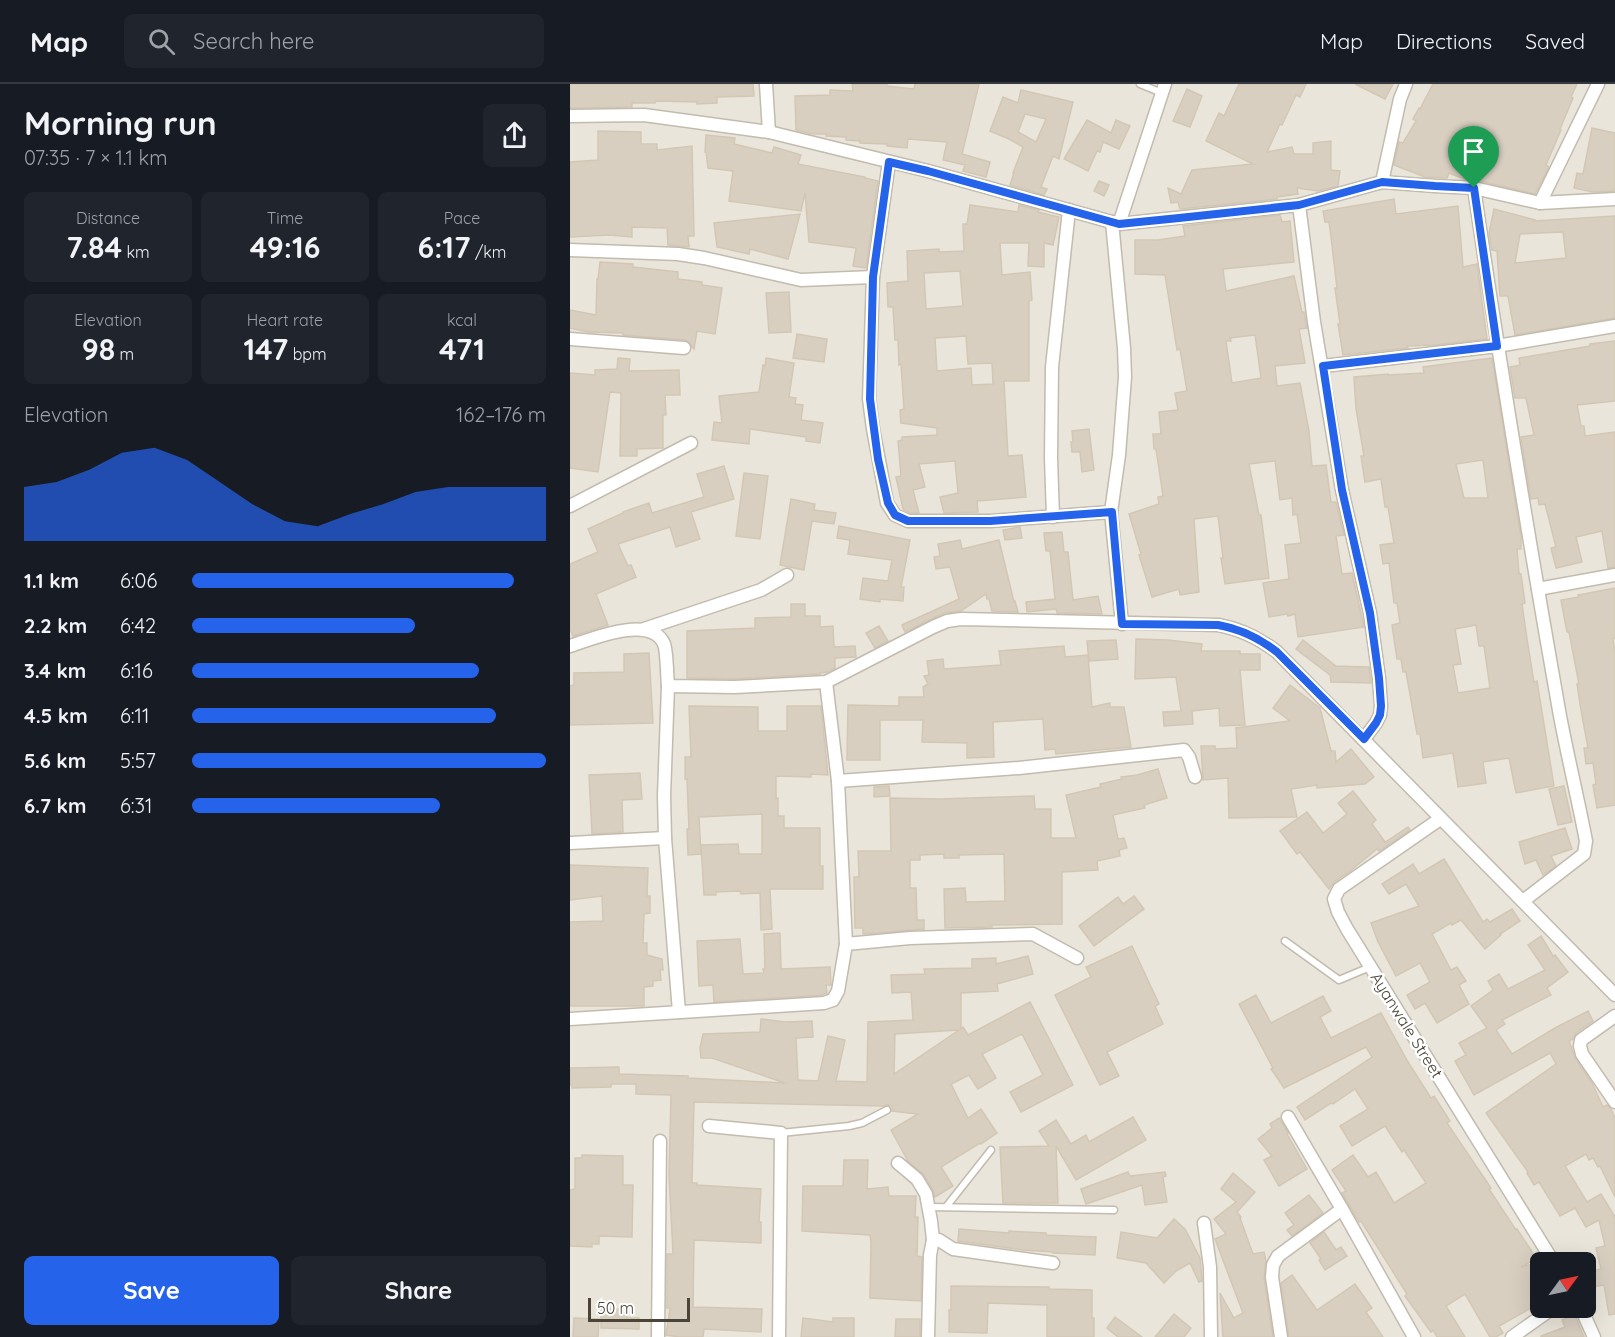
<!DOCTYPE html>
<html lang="en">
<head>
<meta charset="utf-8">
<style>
  body { margin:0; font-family:Quicksand,sans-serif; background:#20242c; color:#f1f3f6; height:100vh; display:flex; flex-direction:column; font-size:22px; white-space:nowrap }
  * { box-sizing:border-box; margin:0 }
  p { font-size:20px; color:#9ea1a6 }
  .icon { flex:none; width:33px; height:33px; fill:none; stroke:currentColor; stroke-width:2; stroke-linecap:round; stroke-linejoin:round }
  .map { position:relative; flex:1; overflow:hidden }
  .details { display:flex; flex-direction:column; background:#171b24; width:570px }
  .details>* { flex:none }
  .needle { width:39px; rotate:57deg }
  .tools { position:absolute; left:960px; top:1168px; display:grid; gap:12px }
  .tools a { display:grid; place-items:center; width:66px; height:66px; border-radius:9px; background:#171b24; box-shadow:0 6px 24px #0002; font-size:30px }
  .scale { position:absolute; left:18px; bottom:15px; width:102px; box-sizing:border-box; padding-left:6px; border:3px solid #4b4439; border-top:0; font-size:16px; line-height:21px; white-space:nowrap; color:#4b4439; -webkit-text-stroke:4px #fff; paint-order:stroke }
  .pin { position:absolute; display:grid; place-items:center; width:51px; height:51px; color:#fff; margin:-62px -26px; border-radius:50% 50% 50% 0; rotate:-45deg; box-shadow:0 0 6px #0007 }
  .pin .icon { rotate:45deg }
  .round { display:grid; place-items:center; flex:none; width:63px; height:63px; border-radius:9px; background:#20242c }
  .head { display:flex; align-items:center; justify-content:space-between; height:102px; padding:0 24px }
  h1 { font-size:33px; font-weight:700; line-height:45px }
  .metrics { display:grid; grid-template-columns:repeat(3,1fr); gap:9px; height:102px; padding:6px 24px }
  .metrics div { display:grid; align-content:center; border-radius:9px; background:#20242c; text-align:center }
  .metrics b { font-size:30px; font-weight:700 }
  .metrics small { font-size:16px; font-weight:400 }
  .metrics p { font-size:16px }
  .chart { height:168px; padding:12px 24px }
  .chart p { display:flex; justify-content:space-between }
  .chart svg { width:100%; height:108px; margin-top:6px; fill:#2563eb; opacity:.7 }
  .action { display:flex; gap:12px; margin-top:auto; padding:12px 24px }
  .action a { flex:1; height:69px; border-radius:9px; background:#2563eb; color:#fff; font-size:24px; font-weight:700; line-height:69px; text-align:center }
  .action a+a { background:#20242c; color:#f1f3f6 }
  ul { padding:0 24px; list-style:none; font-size:20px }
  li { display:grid; grid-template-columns:96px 72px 1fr; align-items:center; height:45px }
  li i { height:15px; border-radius:8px; background:#2563eb }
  header { display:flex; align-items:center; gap:36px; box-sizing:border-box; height:84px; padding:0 30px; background:#171b24; border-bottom:2px solid #363941 }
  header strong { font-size:28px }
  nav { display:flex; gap:33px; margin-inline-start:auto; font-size:21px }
  .search { width:420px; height:54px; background:#20242c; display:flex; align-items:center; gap:15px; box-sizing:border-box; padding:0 21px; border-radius:9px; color:#9ea1a6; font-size:22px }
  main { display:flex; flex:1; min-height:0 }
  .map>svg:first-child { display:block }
</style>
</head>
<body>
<header>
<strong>Map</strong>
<div class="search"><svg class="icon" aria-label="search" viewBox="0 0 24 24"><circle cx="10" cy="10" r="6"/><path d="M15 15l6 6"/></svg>Search here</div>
<nav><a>Map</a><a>Directions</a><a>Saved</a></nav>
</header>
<main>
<section class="details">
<div class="head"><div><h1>Morning run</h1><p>07:35 · 7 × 1.1 km</p></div><a class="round"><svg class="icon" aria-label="share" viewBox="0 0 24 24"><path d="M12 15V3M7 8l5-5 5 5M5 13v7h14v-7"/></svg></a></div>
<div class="metrics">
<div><p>Distance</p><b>7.84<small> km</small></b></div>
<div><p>Time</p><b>49:16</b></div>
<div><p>Pace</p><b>6:17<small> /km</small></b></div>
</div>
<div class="metrics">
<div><p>Elevation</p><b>98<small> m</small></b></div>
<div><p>Heart rate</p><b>147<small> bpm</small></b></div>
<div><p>kcal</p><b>471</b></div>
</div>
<div class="chart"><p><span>Elevation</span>162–176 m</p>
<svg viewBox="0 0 160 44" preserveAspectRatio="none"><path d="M0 44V22L10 20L20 15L30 8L40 6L50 11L60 20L70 29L80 36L90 38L100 33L110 29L120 24L130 22L140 22L150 22L160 22V44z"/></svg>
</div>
<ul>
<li><b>1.1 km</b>6:06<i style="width:91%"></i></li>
<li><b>2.2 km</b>6:42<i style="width:63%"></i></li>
<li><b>3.4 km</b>6:16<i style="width:81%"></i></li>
<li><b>4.5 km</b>6:11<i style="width:86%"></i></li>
<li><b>5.6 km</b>5:57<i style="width:100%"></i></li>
<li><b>6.7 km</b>6:31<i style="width:70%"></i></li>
</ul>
<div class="action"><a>Save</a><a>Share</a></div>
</section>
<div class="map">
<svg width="1045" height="1253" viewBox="0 0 1045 1253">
  <rect width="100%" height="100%" fill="#f6f3ec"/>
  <path fill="#eae5da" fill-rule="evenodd" d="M0,0H1045V1253H0ZM970,1179H1016V1224H970Z"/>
  <g fill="#d8cfc1" stroke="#d3c7b4" stroke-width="1.5" fill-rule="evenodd">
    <polygon points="0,0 183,0 184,12 147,13 147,19 127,20 127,18 85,17 85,19 62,19 62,23 0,24"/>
    <polygon points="282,0 317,0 317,2 344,5 345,0 409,0 392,70 420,78 416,93 393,87 395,81 373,76 377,58 338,55 337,64 317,62 317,60 290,59 290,57 276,56 276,53 256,52 257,50 242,50 226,46 225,12 260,11 260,6 283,7"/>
    <polygon points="669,0 736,0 730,13 726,11 712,41 710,40 697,68 722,63 724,70 743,70 743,59 761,57 761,86 770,87 768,102 748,107 727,104 728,110 707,113 707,115 610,125 608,118 601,119 598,104 611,110 622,86 683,80 636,57 649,29 654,32"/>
    <polygon points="785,0 823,0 815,15"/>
    <polygon points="863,0 1007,0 1001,13 1003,14 990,45 991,46 976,81 979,83 965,110 906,96 894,95 879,89 877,94 855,93 824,81 829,58 833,59 846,37 843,35 849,24 850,25"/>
    <polygon points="617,5 632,12 620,43 603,37"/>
    <path d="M451,6L503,18L489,75L483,72L471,103L477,105L474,111L440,101L444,89H443L453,63L439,55L420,47L433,13L448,19ZM455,30L476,35L466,58L448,48Z"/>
    <polygon points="517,36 541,49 546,36 560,42 549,65 533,58 530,68 527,67 518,87 494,75"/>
    <polygon points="1022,44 1045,49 1045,107 1023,108 1004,104 1007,89 1013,90"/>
    <polygon points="28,47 71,48 71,60 87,60 87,66 122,62 124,152 118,152 119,163 98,161 97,144 62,143 62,153 39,151 0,153 0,78 28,76"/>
    <polygon points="136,51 165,54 164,60 202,69 204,63 231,71 228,80 295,93 295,94 308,97 296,184 283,182 286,164 239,158 235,109 231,127 159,117 163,87 138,84 136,68 135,68"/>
    <polygon points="529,97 539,101 534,112 524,107"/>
    <polygon points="824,115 826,130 888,122 893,183 907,180 917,255 864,261 837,262 838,264 773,271 768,240 770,240 765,204 767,204 761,153 759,138 755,138 753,127"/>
    <path d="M400,121L448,128L449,121L469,126L468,128L489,133L483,161L474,159V183L458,182L459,159H430L432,191L460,188L462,216L459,217V297H434L438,372L452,371L456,413L407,417L408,428L374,429L370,413L388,409L385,377L349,380L355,403L343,406L349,429H340L333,425L326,393L331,392L328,357L332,356V353L367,351V344L331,339L330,326L334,325L331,280L329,281L328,256H325L323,223H318L317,199L338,197L337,167L369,165V168L394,167L393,140H397ZM390,187L393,222L356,225L354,189ZM396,252L398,280L422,279L423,300L402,301L401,284L367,287L365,254Z"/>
    <path d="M924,125L965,136L964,137L1045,132V234L945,251L938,212H930L927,167L922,166L919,149ZM993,148L996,174L945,179L950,150Z"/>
    <polygon points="230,130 218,175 180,165 179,170 147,163 144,139"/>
    <path d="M710,131L712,138L720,137L724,178L653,185L656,207L724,192L732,228H734L737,244L729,245L735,279L705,282L707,302L730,299L739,347L742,382L756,381L761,418H766L774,451L766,452L772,490L782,489L794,543L728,553L725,530L718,532L717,530L699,533L693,499L719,495L715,461L731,459L727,430L723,431L722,414L710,416L705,377L679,380L689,431H691L699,494L655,500L651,474H653L648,432L624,435L629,508L610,511L609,505L582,513L569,471L571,470L559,430L589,420L588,413L593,412L586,365H584L583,350H591L589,328L608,326L605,309L617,307L610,265L607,266L595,191L565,190V156H588L615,152L613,142ZM685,251L691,294L662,299L656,257H661L660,254Z"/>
    <polygon points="30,178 63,180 63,183 108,188 108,195 132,198 132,201 152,204 145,250 127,247 124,265 119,258 115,256 53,251 53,249 18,248 0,244 0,226 26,231 27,195 28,195"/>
    <polygon points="219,208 221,248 199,249 196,209"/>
    <polygon points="227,250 257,255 254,278 223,274"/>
    <polygon points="1045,257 1045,317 1007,321 1011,342 1014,342 1015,352 1045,348 1045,483 1038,484 1032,447 1006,453 1012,478 986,484 981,464 986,463 975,420 969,421 968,414 961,415 951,353 964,351 956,314 945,314 940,283 950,281 949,274 1020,262 1020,260"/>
    <polygon points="48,274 60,275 59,287 109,286 110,311 95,311 96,331 93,331 93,364 67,365 67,372 50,372 51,309 40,308 28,388 0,384 0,289 25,291 25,286 47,285"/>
    <polygon points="196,274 224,279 219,313 226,314 225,320 233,321 231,336 253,339 250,359 236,357 236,353 180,345 179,360 142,356 144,338 152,339 149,312 189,308 193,281 195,282"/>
    <path d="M922,274L951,453V465H947L949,490H951L955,519L952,520L957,555L964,598L967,597L984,702L946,709L939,674L913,678L916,699L888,703L883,669L853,674L850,650H847L836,588H833L831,575H827L822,541L830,539L827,519H824L819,479L813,480L810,461L824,459L818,423H815L811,395L795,398L791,372H794L786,325L784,293L818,290V291L854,289L853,283ZM913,376L918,414H894L886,380ZM906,541L909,562H914L920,604L888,609L883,581L891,580L885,545Z"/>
    <polygon points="519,345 524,386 512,388 510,368 502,368 501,358 503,358 502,347"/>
    <polygon points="154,382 164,415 121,428 130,455 106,463 100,443 48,460 58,482 61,481 66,493 26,510 38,541 3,552 0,545 0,480 28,468 18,445 53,429 53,428 79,419 82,429 134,413 127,390"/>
    <polygon points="174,389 198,392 190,455 166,452"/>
    <polygon points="221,415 245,420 244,426 266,429 264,440 242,437 234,486 210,481"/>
    <polygon points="269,442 340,456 331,503 334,503 333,517 310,515 310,518 290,515 293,494 318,497 322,476 278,470 280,456 267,454"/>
    <polygon points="450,443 452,454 435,456 433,446"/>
    <polygon points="492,448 494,468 498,468 503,516 528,512 532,530 487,529 486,525 457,528 456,518 485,515 480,467 476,467 474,449"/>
    <polygon points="390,456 392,465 429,456 444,518 445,517 448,528 422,527 419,515 417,515 416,510 391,527 374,529 335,548 332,541 389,515 380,483 366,485 364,473 370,472 368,460"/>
    <polygon points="1045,504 1045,554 1043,555 1045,568 1045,721 1027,724 1023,701 1026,700 1023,679 1016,680 1014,664 1018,664 1011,626 1007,600 1009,600 999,548 997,548 991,516 1009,513 1008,511"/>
    <polygon points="221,520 235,520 235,532 250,532 250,543 263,542 264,563 285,562 286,573 265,574 265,584 257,588 250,589 250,590 165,595 117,594 117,547 185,544 185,534 221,533"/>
    <polygon points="309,542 318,557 305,564 296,549"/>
    <polygon points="566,555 598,556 632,560 631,567 670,567 670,570 690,570 690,586 670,586 675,641 650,642 649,624 622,627 623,640 594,642 593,628 611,627 606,593 565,595"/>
    <polygon points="546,556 548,575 519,577 517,557"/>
    <polygon points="733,556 766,582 799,583 801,599 761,598 760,591 726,565"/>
    <polygon points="494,562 495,573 518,571 522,623 540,619 540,623 554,623 561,663 486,670 485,665 475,666 473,635 423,638 424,673 397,674 397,659 352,658 353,636 310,636 310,676 277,676 278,621 329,622 329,613 354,613 353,603 358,600 354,592 359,591 357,577 373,575 374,585 431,581 429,567"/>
    <polygon points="79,569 83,639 0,641 0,602 4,601 4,589 54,588 54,570"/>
    <polygon points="720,601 750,624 761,667 765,667 766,678 781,665 804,693 795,700 747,704 747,701 721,705 727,733 659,734 658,694 633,696 631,662 645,662 645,665 667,664 666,644 720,637 703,624"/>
    <polygon points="119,622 188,623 188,647 217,647 217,622 251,622 258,691 241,690 241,693 206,692 206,714 208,714 208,732 214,732 214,744 250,744 250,782 253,782 253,805 200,805 202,845 191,846 190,809 171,810 170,807 146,808 146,811 134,811 131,761 168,760 169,770 192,770 192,730 129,733 131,770 118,771 117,745 119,745 117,695 115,695 115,673 121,673"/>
    <polygon points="588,685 597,714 574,721 575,724 543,731 548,755 554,754 557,764 549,766 550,772 527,777 528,786 492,788 492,840 422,841 422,843 375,844 374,805 395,804 396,818 435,817 434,770 389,771 389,774 374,774 374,770 350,771 350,776 340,776 340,804 346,804 347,836 354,836 354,845 293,850 293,844 285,844 284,793 289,793 288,767 321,767 320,714 369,715 464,712 465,725 481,725 481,754 506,754 496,711 531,703 530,700 552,695 551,693 567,691"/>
    <polygon points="70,689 72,715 52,716 53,748 22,750 19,691"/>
    <polygon points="319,702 320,712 304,713 304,703"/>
    <polygon points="994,702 1002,738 988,741 979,705"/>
    <polygon points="783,707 806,736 802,740 815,758 814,759 838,743 840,746 809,767 807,765 780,787 764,798 759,805 730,768 727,770 710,747 737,728 753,749 777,730 768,719"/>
    <polygon points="995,744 1002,765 981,772 986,782 973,791 966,776 955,780 949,758"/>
    <polygon points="874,775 913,838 917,835 920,838 942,825 950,837 930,850 931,851 915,865 891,836 882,841 881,839 862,850 881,886 887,883 896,897 889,901 899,920 867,939 855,919 845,925 837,911 860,898 850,879 826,892 808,858 801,839 849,822 836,800 819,810 812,800 843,780 849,790"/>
    <polygon points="0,781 78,784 77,812 80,812 80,829 74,830 73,859 77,859 77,871 92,875 93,886 90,886 91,896 83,897 83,902 74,903 74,922 0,922 0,838 33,837 32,812 0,816"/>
    <polygon points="564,812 574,825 524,862 509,842 548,813 553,820"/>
    <polygon points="210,849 211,885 260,883 261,901 256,901 257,909 252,911 144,918 143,901 129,902 127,857 170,855 173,890 194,889 193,885 195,885 194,850"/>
    <polygon points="971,852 983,872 985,871 998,888 977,904 981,911 932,936 935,940 926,946 942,970 985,944 1018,927 1023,937 1006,949 1003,955 999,957 1005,974 1022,999 1033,1023 1037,1021 1041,1025 1045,1034 1045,1113 1030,1082 1028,1083 1023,1074 1019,1076 1016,1070 995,1082 1017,1118 1031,1110 1045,1133 1045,1230 1039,1231 1034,1201 1023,1203 1020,1187 1031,1185 1026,1164 1035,1162 1029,1136 1016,1143 1005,1124 990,1132 969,1098 964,1101 957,1089 958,1088 916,1029 986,980 980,969 904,1011 885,977 896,971 889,959 917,944 901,922 923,906 918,897 929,890 938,905 975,886 958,861"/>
    <polygon points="562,862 589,920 585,922 593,940 537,968 549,992 530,1001 485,911 521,893 516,883"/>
    <path d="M458,872L463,890L427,900L428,907L391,909V945L393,943L398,951L460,918L503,1001L451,1028L440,1008L473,991L452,950L412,970L426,994L408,1005L399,991L381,1000L398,1034L411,1025L427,1049L411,1060L410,1059L371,1083L383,1102L365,1113L363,1106L354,1091L338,1077L321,1046L348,1030L322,1027V1022L318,1021L313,1022L124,1018L122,1099H127V1101L191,1105L189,1138H191V1159L124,1156L123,1223L192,1225L191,1248L134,1245L133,1253H109L96,1251L100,1224H97V1170H103L99,1090L101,1011L66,1010V1000H41V1003L2,1004V1001H0V984L49,983V990L118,992V994L215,999L142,974H131L130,964L133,950L190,948L191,935L215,938L242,937L243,953L226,954L228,996L248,997L258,952L275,956L266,997L297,998L298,938L343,936L341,908L322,909L321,891L355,890L354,885L402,884V875L426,874V880ZM389,946L324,990L325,950Z"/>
    <polygon points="686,911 701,939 753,912 761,927 750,933 761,954 811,929 838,978 861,1014 864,1012 880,1037 877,1039 921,1104 919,1105 946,1146 947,1145 963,1169 961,1170 965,1175 951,1183 967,1179 970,1184 970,1219 929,1242 933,1249 926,1253 920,1253 895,1210 876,1222 895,1253 867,1253 863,1246 861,1248 835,1212 837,1210 791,1137 789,1138 772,1109 776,1107 762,1086 783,1071 798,1093 806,1088 824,1119 856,1099 834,1066 832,1068 815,1042 782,1062 770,1042 798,1025 785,1005 763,1020 761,1019 735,1036 727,1023 802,973 796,963 714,1004 701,985 703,984 669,920"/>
    <polygon points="563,1033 576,1056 506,1096 486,1062 488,1119 433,1119 430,1063 479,1062 469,1047 486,1036 501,1060 516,1051 519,1058"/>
    <polygon points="709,1034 718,1049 717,1050 737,1085 709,1102 694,1076 702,1072 688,1055 702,1044 700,1040"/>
    <polygon points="12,1071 53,1072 53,1101 63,1101 62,1153 29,1152 29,1160 22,1160 22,1163 0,1162 0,1106 5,1105 5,1074 12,1074"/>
    <polygon points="274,1076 298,1076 297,1105 318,1103 319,1112 346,1112 345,1133 348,1133 347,1172 352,1173 351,1217 300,1214 301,1158 300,1151 232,1147 233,1102 273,1102"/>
    <polygon points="558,1088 560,1092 595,1088 596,1092 593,1093 597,1118 575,1121 572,1101 516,1120 511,1105"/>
    <polygon points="663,1089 685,1108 667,1128 671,1133 670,1134 683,1170 694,1168 696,1177 694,1194 703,1253 653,1253 650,1209 664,1234 673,1229 645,1155 656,1150 644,1135 666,1118 651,1105"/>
    <polygon points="739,1111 753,1129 722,1152 717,1146 724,1141 715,1129"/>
    <polygon points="604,1135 615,1145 630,1174 632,1197 629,1198 620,1179 606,1187 594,1199 576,1179 547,1174 551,1148 587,1154"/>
    <polygon points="389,1145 439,1149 439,1147 476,1149 476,1151 526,1153 525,1171 483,1169 483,1168 453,1166 388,1157"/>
    <polygon points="754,1148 766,1166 771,1163 777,1172 755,1186 749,1176 751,1175 740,1159"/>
    <polygon points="722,1191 747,1226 785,1200 802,1224 796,1228 813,1253 719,1253 711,1199"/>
    <polygon points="381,1202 479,1203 479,1205 522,1206 522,1234 524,1234 524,1253 477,1253 477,1221 418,1219 417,1249 379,1248 379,1226 381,1226"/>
    <polygon points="31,1225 57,1225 57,1234 69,1234 69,1245 31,1244"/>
    <polygon points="604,1230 621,1244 614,1253 585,1253"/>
    <polygon points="1005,1231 1014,1253 971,1253 971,1252 995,1243 992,1236"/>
    <polygon points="545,1233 572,1253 548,1253 537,1244"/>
    <polygon points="4,1234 29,1235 28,1253 3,1253"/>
    <polygon points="233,1234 263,1238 263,1234 284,1234 284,1253 231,1253"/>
    <polygon points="326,1235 350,1235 350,1253 325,1253"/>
  </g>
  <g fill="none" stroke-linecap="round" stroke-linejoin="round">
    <defs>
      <g id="lane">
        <polyline points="570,0 592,9"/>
        <polyline points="715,857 769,896 800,883"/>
        <polyline points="211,1049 279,1042 292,1039 317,1026"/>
        <polyline points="359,1123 544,1126"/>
        <polyline points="376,1123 421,1066"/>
      </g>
      <g id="street">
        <polyline points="196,0 199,48"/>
        <polyline points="0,32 74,31 199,48 358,87 549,140 729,121 812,98 865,102 904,104 970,119 1045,115"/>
        <polyline points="319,78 303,193 299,315 303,345 317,419 325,431 338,437 420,437 541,428"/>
        <polyline points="812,98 830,15 836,0"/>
        <path d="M904,104C930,281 959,457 990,632C998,674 1008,715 1016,757L1014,770L953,817"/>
        <polyline points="970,119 1028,0"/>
        <polyline points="729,121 744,238 772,406 800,529 809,594 811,622 810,631 806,639 794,655"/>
        <polyline points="542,138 554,264 555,293 549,371 541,428 552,540"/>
        <polyline points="549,140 595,0"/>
        <polyline points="0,166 108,170 134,174 231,196 303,193"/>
        <polyline points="0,255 114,264"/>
        <polyline points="753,282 927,262 1045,242"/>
        <polyline points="0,422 121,359"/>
        <polyline points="483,433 481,374 482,283 499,126"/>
        <polyline points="968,505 1045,491"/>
        <polyline points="74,545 191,506 217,491"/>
        <path d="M0,562C22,555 81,530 94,560C97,567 97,593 98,602L165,603L256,598L363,543L377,537L391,535L648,541C671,545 689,554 707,568L1045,911"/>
        <polyline points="98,602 94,712 95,754 109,928"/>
        <polyline points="268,697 449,684 614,666 619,673 625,693"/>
        <polyline points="870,735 769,805 764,815 768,828 777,845 984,1179"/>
        <polyline points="0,759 95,754"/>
        <polyline points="276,860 340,854 463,850 507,874"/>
        <polyline points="1045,932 1011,956 1010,962 1012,970 1045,1018"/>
        <polyline points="0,935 254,919 263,916 268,907 276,860 268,697 256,598"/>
        <polyline points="718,1033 772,1125 844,1253"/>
        <polyline points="139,1042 211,1049 209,1253"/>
        <polyline points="328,1079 347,1095 356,1110 361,1137 363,1156 360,1171 358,1253"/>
        <polyline points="634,1139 640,1183 641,1253"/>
        <polyline points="363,1156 369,1156 383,1165 483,1179"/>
        <polyline points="1011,1224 1024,1253"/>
        <polyline points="88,1253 90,1057"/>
        <polyline points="711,1253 702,1193 703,1181 708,1172 772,1125"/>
        <polyline points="942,1253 983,1224"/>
      </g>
    </defs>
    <use href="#lane" stroke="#c2bbae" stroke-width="9"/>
    <use href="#street" stroke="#c2bbae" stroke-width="15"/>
    <use href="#lane" stroke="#fff" stroke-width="6"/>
    <use href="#street" stroke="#fff" stroke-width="12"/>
  </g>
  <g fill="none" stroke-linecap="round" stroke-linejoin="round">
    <defs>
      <path id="route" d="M319,78L358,87L549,140L609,134L729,121L812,98L865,102L904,104L927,262L753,282L772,406L800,529L809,594L811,622L810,631L806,639L794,655L707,568C689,554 671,545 648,541L552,540L542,428L420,437H338L325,431L318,419L308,375L300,315L303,193Z"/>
    </defs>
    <use href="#route" stroke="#fff" stroke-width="12"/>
    <use href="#route" stroke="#2563eb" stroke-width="8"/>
  </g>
  <g text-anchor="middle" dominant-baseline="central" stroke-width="5" stroke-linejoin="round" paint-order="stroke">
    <g font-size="16" fill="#4b4439" stroke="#fff">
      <text transform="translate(837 941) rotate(58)">Ayanwale Street</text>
    </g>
  </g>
</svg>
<div class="tools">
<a><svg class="needle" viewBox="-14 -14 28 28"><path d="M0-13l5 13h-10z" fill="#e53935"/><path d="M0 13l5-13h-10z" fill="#9ea1a6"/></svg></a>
</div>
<div class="scale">50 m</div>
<div class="pin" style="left:904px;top:104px;background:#1e9e55"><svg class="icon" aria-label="arrive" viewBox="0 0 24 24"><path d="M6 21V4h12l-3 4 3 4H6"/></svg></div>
</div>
</main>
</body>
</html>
